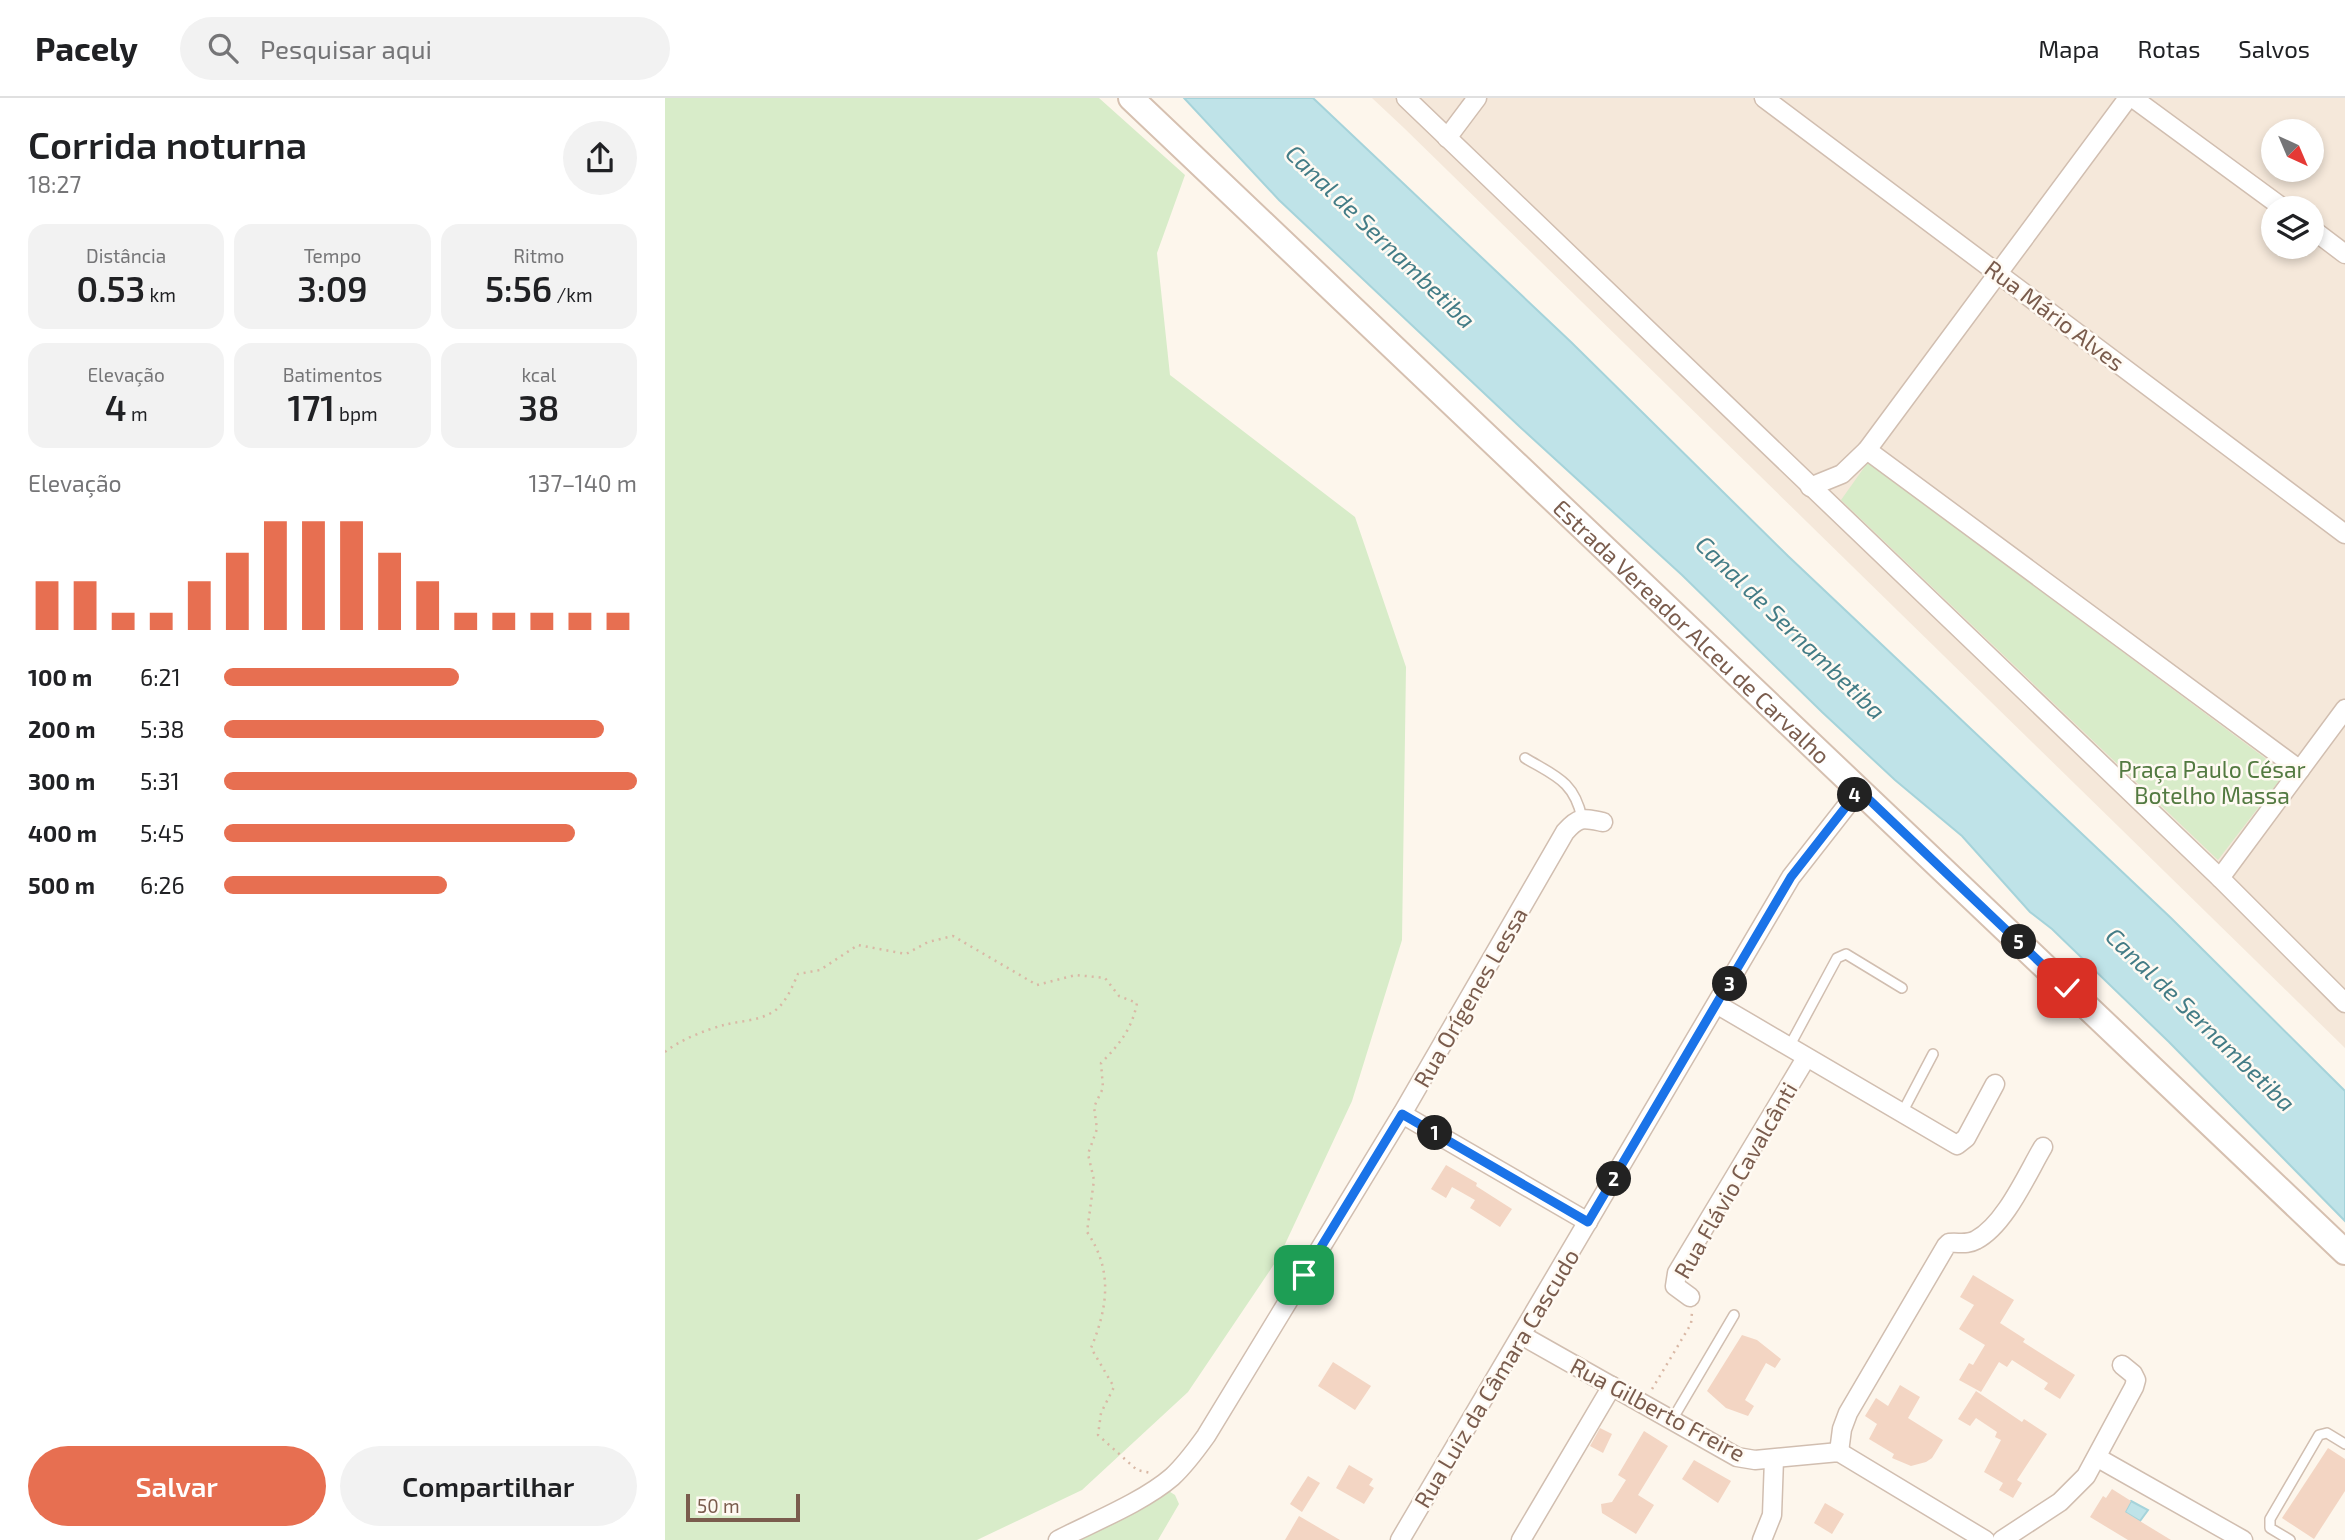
<!DOCTYPE html>
<html lang="pt">
<head>
<meta charset="utf-8">
<style>
  body { margin:0; font-family:"Exo 2",sans-serif; background:#f2f2f2; color:#202124; height:100vh; display:flex; flex-direction:column; font-size:26px; white-space:nowrap }
  * { box-sizing:border-box; margin:0 }
  p { font-size:23px; color:#757577 }
  .icon { flex:none; width:38px; height:38px; fill:none; stroke:currentColor; stroke-width:2; stroke-linecap:round; stroke-linejoin:round }
  .map { position:relative; flex:1; overflow:hidden }
  .panel { display:flex; flex-direction:column; background:#fff; width:665px }
  .panel>* { flex:none }
  .needle { width:46px; rotate:136deg }
  .controls { position:absolute; left:1596px; top:21px; display:grid; gap:14px }
  .controls a { display:grid; place-items:center; width:63px; height:63px; border-radius:50%; background:#fff; box-shadow:0 4px 10px #0003; font-size:35px }
  .scale { position:absolute; left:21px; bottom:18px; width:114px; box-sizing:border-box; padding-left:7px; border:4px solid #7a5c4d; border-top:0; font-size:19px; line-height:24px; white-space:nowrap; color:#7a5c4d; -webkit-text-stroke:5px #fffaf3; paint-order:stroke }
  .pin { position:absolute; display:grid; place-items:center; width:60px; height:60px; color:#fff; margin:-30px; border-radius:14px; box-shadow:0 4px 10px #0006 }
  .km { position:absolute; width:35px; height:35px; margin:-18px; border-radius:50%; background:#222; color:#fff; font-size:19px; line-height:35px; text-align:center }
  .round { display:grid; place-items:center; flex:none; width:74px; height:74px; border-radius:37px; background:#f2f2f2 }
  .summary { display:flex; align-items:center; justify-content:space-between; height:119px; padding:0 28px }
  h1 { font-size:38px; font-weight:600; line-height:52px }
  .metrics { display:grid; grid-template-columns:repeat(3,1fr); gap:10px; height:119px; padding:7px 28px }
  .metrics div { display:grid; align-content:center; border-radius:18px; background:#f2f2f2; text-align:center }
  .metrics b { font-size:35px; font-weight:600 }
  .metrics small { font-size:19px; font-weight:400 }
  .metrics p { font-size:19px }
  .chart { height:196px; padding:14px 28px }
  .chart p { display:flex; justify-content:space-between }
  .chart svg { width:100%; height:126px; margin-top:7px; stroke:#e76f51; stroke-width:6 }
  .button { display:flex; gap:14px; margin-top:auto; padding:14px 28px }
  .button a { flex:1; height:80px; border-radius:42px; background:#e76f51; color:#fff; font-size:28px; font-weight:600; line-height:80px; text-align:center }
  .button a+a { background:#f2f2f2; color:#202124 }
  ul { padding:0 28px; list-style:none; font-size:23px }
  li { display:grid; grid-template-columns:112px 84px 1fr; align-items:center; height:52px }
  li i { height:18px; border-radius:9px; background:#e76f51 }
  header { display:flex; align-items:center; gap:42px; box-sizing:border-box; height:98px; padding:0 35px; background:#fff; border-bottom:2px solid #e0e0e0 }
  header strong { font-size:33px }
  nav { display:flex; gap:38px; margin-inline-start:auto; font-size:24px }
  .search { width:490px; height:63px; background:#f2f2f2; display:flex; align-items:center; gap:18px; box-sizing:border-box; padding:0 24px; border-radius:38px; color:#757577; font-size:26px }
  main { display:flex; flex:1; min-height:0 }
  .map>svg:first-child { display:block }
</style>
</head>
<body>
<header>
<strong>Pacely</strong>
<div class="search"><svg class="icon" aria-label="search" viewBox="0 0 24 24"><circle cx="10" cy="10" r="6"/><path d="M15 15l6 6"/></svg>Pesquisar aqui</div>
<nav><a>Mapa</a><a>Rotas</a><a>Salvos</a></nav>
</header>
<main>
<section class="panel">
<div class="summary"><div><h1>Corrida noturna</h1><p>18:27</p></div><a class="round"><svg class="icon" aria-label="share" viewBox="0 0 24 24"><path d="M12 15V3M7 8l5-5 5 5M5 13v7h14v-7"/></svg></a></div>
<div class="metrics">
<div><p>Distância</p><b>0.53<small> km</small></b></div>
<div><p>Tempo</p><b>3:09</b></div>
<div><p>Ritmo</p><b>5:56<small> /km</small></b></div>
</div>
<div class="metrics">
<div><p>Elevação</p><b>4<small> m</small></b></div>
<div><p>Batimentos</p><b>171<small> bpm</small></b></div>
<div><p>kcal</p><b>38</b></div>
</div>
<div class="chart"><p><span>Elevação</span>137–140 m</p>
<svg viewBox="0 0 160 44" preserveAspectRatio="none"><path d="M5 44V27M15 44V27M25 44V38M35 44V38M45 44V27M55 44V17M65 44V6M75 44V6M85 44V6M95 44V17M105 44V27M115 44V38M125 44V38M135 44V38M145 44V38M155 44V38"/></svg>
</div>
<ul>
<li><b>100 m</b>6:21<i style="width:57%"></i></li>
<li><b>200 m</b>5:38<i style="width:92%"></i></li>
<li><b>300 m</b>5:31<i style="width:100%"></i></li>
<li><b>400 m</b>5:45<i style="width:85%"></i></li>
<li><b>500 m</b>6:26<i style="width:54%"></i></li>
</ul>
<div class="button"><a>Salvar</a><a>Compartilhar</a></div>
</section>
<div class="map">
<svg width="1680" height="1442" viewBox="0 0 1680 1442">
  <rect width="100%" height="100%" fill="#fdf6ec"/>
  <path fill="#f5e8da" fill-rule="evenodd" d="M707,0H1680V950L739,30ZM1608,33H1647V72H1608ZM1608,110H1647V149H1608Z"/>
  <g fill="#d8ecc9">
    <polygon points="0,0 434,0 520,77 492,155 505,277 690,419 741,569 737,842 687,1003 614,1159 523,1294 417,1392 312,1442 0,1442"/>
    <polygon points="1203,364 1620,675 1553,762 1176,402"/>
    <polygon points="502,1392 510,1397 514,1406 493,1442 413,1442 468,1416"/>
  </g>
  <g fill="#bfe3e8" stroke="#a5d3da" stroke-width="2">
    <polygon points="519,0 648,0 906,244 1123,458 1506,820 1680,993 1680,1123 1504,944 1387,831 1365,814 1297,738 1230,682 1157,614 1017,477 855,329 614,102"/>
    <polygon points="1466,1403 1483,1412 1475,1423 1460,1414"/>
  </g>
  <g fill="#f3d5c3">
    <polygon points="781,1067 812,1085 811,1088 847,1111 835,1129 805,1110 810,1102 787,1089 781,1100 766,1091"/>
    <polygon points="1308,1177 1349,1202 1335,1225 1360,1241 1358,1244 1410,1277 1395,1301 1379,1291 1383,1285 1347,1262 1342,1269 1334,1264 1316,1294 1294,1282 1304,1265 1308,1267 1320,1247 1294,1231 1309,1207 1295,1199"/>
    <polygon points="1077,1237 1092,1242 1116,1261 1110,1270 1101,1265 1080,1302 1089,1308 1083,1318 1061,1310 1042,1293"/>
    <polygon points="668,1264 706,1288 690,1312 653,1288"/>
    <polygon points="1235,1287 1255,1299 1243,1320 1278,1342 1267,1360 1261,1364 1246,1368 1227,1360 1229,1356 1204,1341 1212,1326 1200,1318 1211,1300 1223,1308"/>
    <polygon points="1311,1293 1357,1324 1359,1321 1382,1336 1352,1382 1357,1385 1348,1400 1334,1392 1338,1385 1319,1374 1336,1342 1330,1339 1332,1334 1311,1320 1305,1328 1293,1321"/>
    <polygon points="935,1330 947,1336 938,1355 925,1348"/>
    <polygon points="979,1333 1003,1348 973,1397 989,1407 971,1436 937,1415 936,1406 947,1404 961,1382 953,1377"/>
    <polygon points="1663,1350 1680,1361 1680,1393 1649,1441 1617,1420"/>
    <polygon points="1029,1362 1066,1383 1053,1405 1017,1381"/>
    <polygon points="684,1367 708,1381 704,1387 709,1390 699,1406 671,1390"/>
    <polygon points="643,1378 655,1385 637,1414 625,1406"/>
    <polygon points="1447,1391 1466,1403 1460,1414 1506,1442 1463,1442 1425,1419 1438,1398 1441,1400"/>
    <polygon points="1160,1405 1179,1416 1167,1436 1149,1425"/>
    <polygon points="634,1418 675,1442 620,1442"/>
  </g>
  <g fill="none" stroke-linecap="round" stroke-linejoin="round">
    <defs>
      <g id="lane">
        <path d="M860,660C890,678 909,683 917,720"/>
        <polyline points="1124,949 1172,860 1181,856 1237,890"/>
        <polyline points="1237,1015 1268,956"/>
        <polyline points="1007,1322 1069,1217"/>
        <polyline points="1625,1442 1605,1430 1605,1421 1654,1337 1662,1335 1680,1346"/>
      </g>
      <g id="street">
        <polyline points="741,0 1555,780 1680,905"/>
        <polyline points="1099,0 1680,436"/>
        <polyline points="1468,0 1618,110"/>
        <polyline points="782,40 812,0"/>
        <polyline points="1647,131 1680,156"/>
        <polyline points="1202,352 1635,672"/>
        <polyline points="1145,389 1177,376 1202,352 1463,0"/>
        <polyline points="1555,780 1680,611"/>
        <polyline points="1053,907 1292,1047 1301,1040 1330,986"/>
        <polyline points="737,1016 923,1124"/>
        <polyline points="1025,1199 1010,1188 1012,1175 1141,960"/>
        <polyline points="858,1238 1072,1359 1090,1362 1174,1354 1320,1442"/>
        <path d="M1174,1354L1177,1331L1183,1315L1281,1148L1284,1145C1294,1144 1302,1147 1311,1142C1340,1127 1362,1076 1378,1049"/>
        <polyline points="1433,1360 1578,1442"/>
        <path d="M393,1442C428,1424 478,1404 507,1379C520,1367 531,1352 541,1338L737,1016L900,734C914,718 918,720 938,724"/>
        <polyline points="735,1442 1126,779 1194,692"/>
        <polyline points="856,1442 947,1288"/>
        <polyline points="1097,1442 1107,1417 1109,1361"/>
        <polyline points="1337,1442 1395,1404 1421,1378 1469,1289 1471,1282 1468,1276 1457,1267"/>
      </g>
      <g id="secondary">
        <path id="s1" d="M466,0L1680,1154"/>
      </g>
    </defs>
    <use href="#lane" stroke="#d1beb0" stroke-width="12"/>
    <use href="#street" stroke="#d1beb0" stroke-width="21"/>
    <use href="#secondary" stroke="#d6c0b0" stroke-width="28"/>
    <g stroke="#d9b8a5" stroke-width="2.5" stroke-dasharray="2 5" stroke-linecap="butt">
      <path d="M0,954C15,942 40,932 59,927C74,923 92,923 106,915C120,908 127,889 133,876L155,872L193,847L241,856L263,844L288,838L372,887L411,877L440,880L454,898L472,905C467,931 454,947 436,965L438,990L429,1009L432,1031L423,1056L429,1082L422,1134C448,1172 443,1209 426,1250L449,1289L436,1315L433,1337L472,1372L486,1375"/>
      <polyline points="987,1291 1026,1226 1027,1214"/>
    </g>
    <use href="#lane" stroke="#fff" stroke-width="9"/>
    <use href="#street" stroke="#fff" stroke-width="18"/>
    <use href="#secondary" stroke="#fff" stroke-width="24"/>
  </g>
  <g fill="none" stroke-linecap="round" stroke-linejoin="round">
    <defs>
      <polyline id="route" points="639,1177 737,1016 923,1124 1126,779 1194,692 1402,890"/>
    </defs>
    <use href="#route" stroke="#fff" stroke-width="14"/>
    <use href="#route" stroke="#1a73e8" stroke-width="9"/>
  </g>
  <g text-anchor="middle" dominant-baseline="central" stroke-width="5" stroke-linejoin="round" paint-order="stroke">
    <g font-size="23" fill="#7a5c4d" stroke="#fffaf3">
      <text transform="translate(1390 217) rotate(37)">Rua Mário Alves</text>
      <text stroke="none"><textPath href="#s1" startOffset="774">Estrada Vereador Alceu de Carvalho</textPath></text>
      <text transform="translate(805 899) rotate(-60)">Rua Orígenes Lessa</text>
      <text transform="translate(1070 1082) rotate(-60)">Rua Flávio Cavalcânti</text>
      <text transform="translate(831 1280) rotate(-59)">Rua Luiz da Câmara Cascudo</text>
      <text transform="translate(993 1311) rotate(28)">Rua Gilberto Freire</text>
    </g>
    <g font-size="23" fill="#537a41" stroke="#fffaf3">
      <text x="1547" y="671">Praça Paulo César<tspan x="1547" dy="26">Botelho Massa</tspan></text>
    </g>
    <g font-size="24" font-style="italic" fill="#437c86" stroke="#fffaf3">
      <text transform="translate(716 138) rotate(44)">Canal de Sernambetiba</text>
      <text transform="translate(1126 529) rotate(44)">Canal de Sernambetiba</text>
      <text transform="translate(1536 921) rotate(44)">Canal de Sernambetiba</text>
    </g>
  </g>
</svg>
<div class="controls">
<a><svg class="needle" viewBox="-14 -14 28 28"><path d="M0-13l5 13h-10z" fill="#e53935"/><path d="M0 13l5-13h-10z" fill="#757577"/></svg></a>
<a><svg class="icon" aria-label="layers" viewBox="0 0 24 24"><path d="M12 4l9 5-9 5-9-5zM3 14l9 5 9-5"/></svg></a>
</div>
<div class="scale">50 m</div>
<div class="pin" style="left:639px;top:1177px;background:#1e9e55"><svg class="icon" aria-label="arrive" viewBox="0 0 24 24"><path d="M6 21V4h12l-3 4 3 4H6"/></svg></div>
<div class="pin" style="left:1402px;top:890px;background:#d93025"><svg class="icon" aria-label="check" viewBox="0 0 24 24"><path d="M5 12l5 5 9-10"/></svg></div>
<b class="km" style="left:770px;top:1035px">1</b>
<b class="km" style="left:949px;top:1081px">2</b>
<b class="km" style="left:1065px;top:886px">3</b>
<b class="km" style="left:1190px;top:697px">4</b>
<b class="km" style="left:1354px;top:844px">5</b>
</div>
</main>
</body>
</html>
